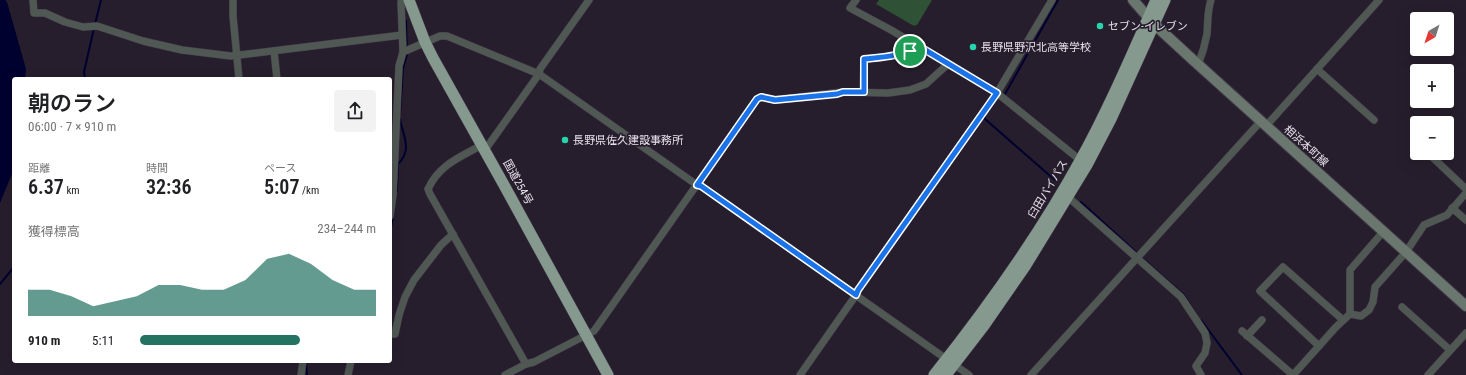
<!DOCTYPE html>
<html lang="ja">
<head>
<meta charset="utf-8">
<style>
  body { margin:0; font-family:"Roboto Condensed","Noto Sans JP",sans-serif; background:#f2f2f2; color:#202124; height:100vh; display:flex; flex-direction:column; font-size:15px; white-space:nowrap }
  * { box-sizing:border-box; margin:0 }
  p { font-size:13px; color:#757577 }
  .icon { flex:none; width:22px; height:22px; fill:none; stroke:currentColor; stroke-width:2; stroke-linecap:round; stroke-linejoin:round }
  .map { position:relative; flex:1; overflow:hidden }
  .sheet { position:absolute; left:12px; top:77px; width:380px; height:286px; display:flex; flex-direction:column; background:#fff; border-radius:4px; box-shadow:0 4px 16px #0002 }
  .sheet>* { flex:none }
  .needle { width:26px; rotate:219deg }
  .controls { position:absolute; left:1410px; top:12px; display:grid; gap:8px }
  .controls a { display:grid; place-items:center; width:44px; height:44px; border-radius:4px; background:#fff; box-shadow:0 4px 16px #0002; font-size:20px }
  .pin { position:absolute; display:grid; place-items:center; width:34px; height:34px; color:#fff; margin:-17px; border:2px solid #fff; border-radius:50%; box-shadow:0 1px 4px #0007 }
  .round { display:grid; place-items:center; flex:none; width:42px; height:42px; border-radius:4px; background:#f2f2f2 }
  .head { display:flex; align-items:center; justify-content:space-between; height:68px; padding:0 16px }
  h1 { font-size:22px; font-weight:600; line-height:30px }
  .stats { display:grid; grid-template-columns:repeat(3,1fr); gap:6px; height:68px; padding:4px 16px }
  .stats div { display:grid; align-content:center }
  .stats b { font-size:20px; font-weight:600 }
  .stats small { font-size:11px; font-weight:400 }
  .stats p { font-size:11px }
  .chart { height:112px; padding:8px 16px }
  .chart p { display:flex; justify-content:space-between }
  .chart svg { width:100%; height:72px; margin-top:4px; fill:#237262; opacity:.7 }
  ul { padding:0 16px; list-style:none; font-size:13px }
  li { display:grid; grid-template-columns:64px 48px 1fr; align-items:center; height:30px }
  li i { height:10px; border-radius:5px; background:#237262 }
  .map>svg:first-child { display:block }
</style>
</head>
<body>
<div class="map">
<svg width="1466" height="375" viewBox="0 0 1466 375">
  <rect width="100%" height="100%" fill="#271e2d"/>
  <polygon fill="#2f5135" points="879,0 932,0 917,25 916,25 914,26 876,4"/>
  <polygon fill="#00012f" points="0,0 5,0 7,2 26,69 25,79 14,79 14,169 0,203"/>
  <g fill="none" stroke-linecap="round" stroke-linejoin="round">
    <g stroke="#00012f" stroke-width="2">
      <polyline points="95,24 101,0"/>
      <polyline points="85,79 84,72 94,28"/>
      <polyline points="1005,94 1058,0"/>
      <polyline points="985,114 985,119 1056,181"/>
      <polyline points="400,115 403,68 407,55 406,21"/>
      <path d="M397,191L398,164C413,149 403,137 400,119"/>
      <polyline points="1081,202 1138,254"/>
      <polyline points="390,232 393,217"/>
      <polyline points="1141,257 1184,295 1198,317"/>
      <polyline points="0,284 14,267"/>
      <polyline points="1201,320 1242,375"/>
      <polyline points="306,362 307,375"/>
    </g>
    <defs>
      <g id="minor">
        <polyline points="33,0 34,13 45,13 65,22 83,27 97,26 143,41 182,50 231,56 402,35"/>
        <polyline points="233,0 233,16 239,79"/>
        <polyline points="856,0 850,8 891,30 997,93 1080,160"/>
        <polyline points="274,51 277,79"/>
        <polyline points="403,52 440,36 447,36 539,74 697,185 701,186 969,375"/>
        <path d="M1198,65C1202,55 1205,45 1207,34C1208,23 1207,12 1211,0"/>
        <polyline points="1317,69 1374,120"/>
        <path d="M863,92L864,59C882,57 903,57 917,45"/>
        <polyline points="1266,126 1379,0"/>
        <path d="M482,145C460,157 439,165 428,189L430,194L526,364"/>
        <polyline points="485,150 539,74 540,69 589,0"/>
        <polyline points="1428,153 1466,189"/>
        <polyline points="1068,197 1181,297 1205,333 1207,343 1205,353 1196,366 1201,375"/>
        <polyline points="1452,208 1466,220"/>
        <polyline points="390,216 393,195 399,66 403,52 401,2 402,0"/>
        <polyline points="1402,307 1450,350"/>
        <polyline points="1350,314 1350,270 1383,232"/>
        <polyline points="1242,331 1293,375"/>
        <polyline points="390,334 395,334 399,315 405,297 414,280 441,245 453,234"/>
        <polyline points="1247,336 1262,320"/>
        <polyline points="1319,346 1260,291 1283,267 1343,320"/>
        <polyline points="301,375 303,361"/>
        <polyline points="348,375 351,361"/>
        <polyline points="505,375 526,364 534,362 594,331 757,99 761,97 775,100 843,92 888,93 910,90 926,84 948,64"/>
        <polyline points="800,375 856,295 858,290 997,93 1052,0"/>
        <polyline points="1031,375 1261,121"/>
        <polyline points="1293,375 1336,327 1350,314 1361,316 1369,310 1373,302 1375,287 1406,252 1424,225 1447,215 1466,193"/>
        <polyline points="1428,375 1466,333"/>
      </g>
      <polyline id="secondary" points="1133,0 1154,24 1192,59 1466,306"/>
      <g id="trunk">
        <polyline points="409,0 425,42 433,58 504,185 608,375"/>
        <path d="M934,375C988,307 1039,236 1081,159C1109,108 1132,54 1156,0"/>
        <polyline points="946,375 983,327 1026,265 1087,165 1111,119 1165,0"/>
      </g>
    </defs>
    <use href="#minor" stroke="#423948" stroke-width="8"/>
    <use href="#secondary" stroke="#423948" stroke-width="12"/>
    <use href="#trunk" stroke="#423948" stroke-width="12"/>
    <use href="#minor" stroke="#505854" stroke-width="7"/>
    <use href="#secondary" stroke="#69776f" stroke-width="10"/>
    <use href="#trunk" stroke="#85998e" stroke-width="11"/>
  </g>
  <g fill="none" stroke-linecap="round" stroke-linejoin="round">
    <defs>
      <path id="route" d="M917,45L997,93L858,290L856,295L701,186L697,185L757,99L761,97L775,100L837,94L843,92H864V59C882,57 902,57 917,45Z"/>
    </defs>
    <use href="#route" stroke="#fff" stroke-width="8"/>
    <use href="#route" stroke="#1a73e8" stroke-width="5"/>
  </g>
  <g fill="#26d5ae" stroke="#271e2d" stroke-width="1.5">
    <circle cx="1100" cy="26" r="4"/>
    <circle cx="973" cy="47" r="4"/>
    <circle cx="565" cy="140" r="4"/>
  </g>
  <g text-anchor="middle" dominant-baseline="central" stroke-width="3.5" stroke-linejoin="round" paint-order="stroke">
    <g font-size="11" fill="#e7e1eb" stroke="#271e2d" text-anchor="start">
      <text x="1108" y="26">セブン-イレブン</text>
      <text x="981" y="47">長野県野沢北高等学校</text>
      <text x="573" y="140">長野県佐久建設事務所</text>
    </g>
    <g font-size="11" fill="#e7e1eb" stroke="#271e2d">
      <text transform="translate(1306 146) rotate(42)">相浜本町線</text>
      <text transform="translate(518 182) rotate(61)">国道254号</text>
      <text transform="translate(1048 189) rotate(-59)">臼田バイパス</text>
    </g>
  </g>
</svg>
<div class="controls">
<a><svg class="needle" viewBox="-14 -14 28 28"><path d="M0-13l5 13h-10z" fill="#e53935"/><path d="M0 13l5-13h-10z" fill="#757577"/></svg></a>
<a>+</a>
<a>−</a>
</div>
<div class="pin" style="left:910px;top:51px;background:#1e9e55"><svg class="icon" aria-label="arrive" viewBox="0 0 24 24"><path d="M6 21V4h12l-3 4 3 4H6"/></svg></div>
<section class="sheet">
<div class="head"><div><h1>朝のラン</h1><p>06:00 · 7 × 910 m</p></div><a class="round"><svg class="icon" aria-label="share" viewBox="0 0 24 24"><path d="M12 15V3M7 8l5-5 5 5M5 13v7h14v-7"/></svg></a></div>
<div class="stats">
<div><p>距離</p><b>6.37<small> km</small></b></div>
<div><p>時間</p><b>32:36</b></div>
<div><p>ペース</p><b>5:07<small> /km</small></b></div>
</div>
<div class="chart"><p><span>獲得標高</span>234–244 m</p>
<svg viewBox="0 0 160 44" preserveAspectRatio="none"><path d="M0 44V28L10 28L20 32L30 38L40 35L50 32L60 25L70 25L80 28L90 28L100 22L110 9L120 6L130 12L140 22L150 28L160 28V44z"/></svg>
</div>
<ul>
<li><b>910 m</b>5:11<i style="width:68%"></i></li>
</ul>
</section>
</div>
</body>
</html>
